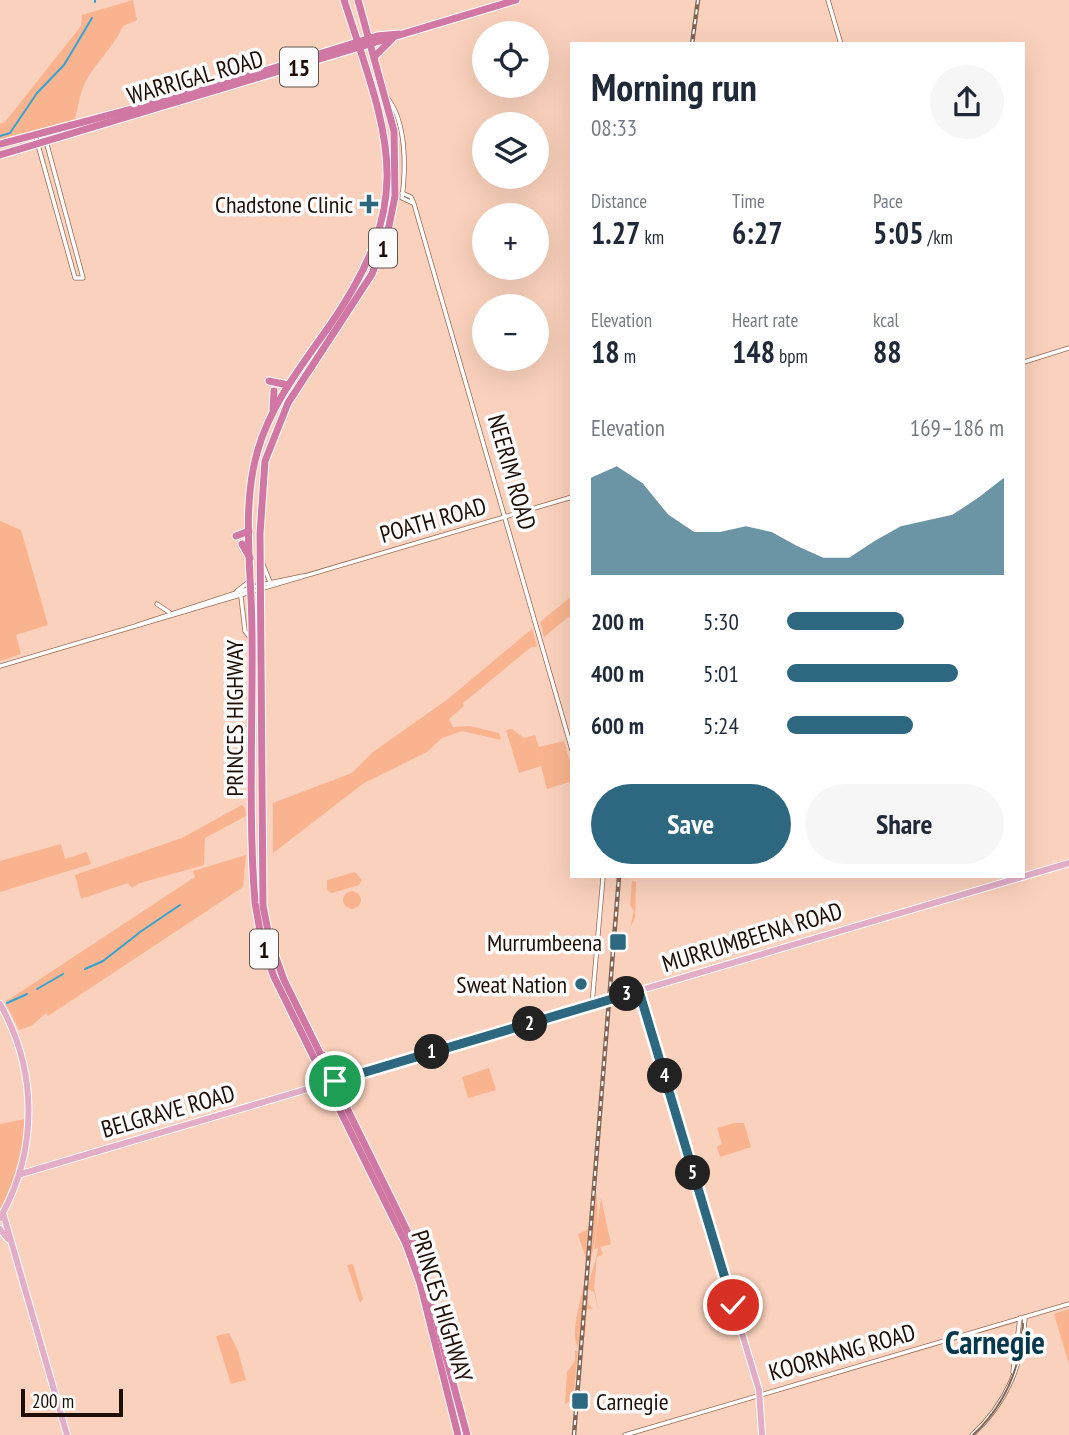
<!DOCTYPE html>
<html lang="en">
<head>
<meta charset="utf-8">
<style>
  body { margin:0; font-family:"PT Sans Narrow",sans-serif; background:#f6f6f7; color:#1f2937; height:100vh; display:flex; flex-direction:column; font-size:26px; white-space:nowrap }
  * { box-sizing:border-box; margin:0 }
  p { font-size:23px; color:#747a83 }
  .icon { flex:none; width:38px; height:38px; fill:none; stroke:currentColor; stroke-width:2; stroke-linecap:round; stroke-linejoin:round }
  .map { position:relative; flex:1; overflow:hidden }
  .drawer { position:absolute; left:570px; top:42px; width:455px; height:836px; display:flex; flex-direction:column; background:#fff; border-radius:0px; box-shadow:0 7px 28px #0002 }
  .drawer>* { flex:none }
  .tools { position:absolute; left:472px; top:21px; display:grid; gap:14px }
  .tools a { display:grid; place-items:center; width:77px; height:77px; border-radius:50%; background:#fff; box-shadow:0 7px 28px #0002; font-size:35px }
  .scale { position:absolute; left:21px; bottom:18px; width:102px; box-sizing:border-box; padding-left:7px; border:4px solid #1e0e05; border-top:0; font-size:19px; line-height:24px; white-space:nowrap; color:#1e0e05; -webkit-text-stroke:5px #fcfcfc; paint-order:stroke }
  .pin { position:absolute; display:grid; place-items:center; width:60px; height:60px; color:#fff; margin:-30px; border:4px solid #fff; border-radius:50%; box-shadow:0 2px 7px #0007 }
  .km { position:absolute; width:35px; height:35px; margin:-18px; border-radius:50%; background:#222; color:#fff; font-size:19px; line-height:35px; text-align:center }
  .round { display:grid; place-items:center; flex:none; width:74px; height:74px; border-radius:37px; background:#f6f6f7 }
  .head { display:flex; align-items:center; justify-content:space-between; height:119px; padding:0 21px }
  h1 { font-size:38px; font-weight:800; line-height:52px }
  .figures { display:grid; grid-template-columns:repeat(3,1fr); gap:10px; height:119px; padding:7px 21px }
  .figures div { display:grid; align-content:center }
  .figures b { font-size:30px; font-weight:800 }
  .figures small { font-size:19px; font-weight:400 }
  .figures p { font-size:19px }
  .chart { height:196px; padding:14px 21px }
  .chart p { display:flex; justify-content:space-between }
  .chart svg { width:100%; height:126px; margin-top:7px; fill:#2d6780; opacity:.7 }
  .button { display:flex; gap:14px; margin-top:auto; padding:14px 21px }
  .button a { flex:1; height:80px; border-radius:42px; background:#2d6780; color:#fff; font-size:28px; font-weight:800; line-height:80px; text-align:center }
  .button a+a { background:#f6f6f7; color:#1f2937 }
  ul { padding:0 21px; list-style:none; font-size:23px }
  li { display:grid; grid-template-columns:112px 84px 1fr; align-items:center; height:52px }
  li i { height:18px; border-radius:9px; background:#2d6780 }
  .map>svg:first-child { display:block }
</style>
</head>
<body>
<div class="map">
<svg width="1069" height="1435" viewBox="0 0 1069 1435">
  <rect width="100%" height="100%" fill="#fad1bc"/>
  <g fill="#f9b48f">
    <path d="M133,0L137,20L123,26C115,44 103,55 92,71C81,86 79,102 75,119L0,141V124L5,122L81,26L82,15Z"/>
    <polygon points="0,521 21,530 48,625 16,635 21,654 0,661"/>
    <polygon points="572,596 572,614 544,637 540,622"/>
    <polygon points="532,629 537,646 530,648 463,703 464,706 449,719 453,727 470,726 499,733 501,740 462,731 442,738 427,752 364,783 273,853 273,803 352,773 373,752 448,699"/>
    <polygon points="512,729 524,738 535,735 539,747 564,741 572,769 572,781 547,789 541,766 519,773 506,730"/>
    <polygon points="242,805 245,808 246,816 205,838 204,865 140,883 132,888 128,883 81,899 75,875 182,838"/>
    <polygon points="61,844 65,859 87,852 91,864 0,892 0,861"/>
    <polygon points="246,855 243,887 48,1016 46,1013 31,1026 19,1030 5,1002 195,877 193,871"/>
    <polygon points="355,872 362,880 359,885 332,893 327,890 327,880"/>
    <polygon points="617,877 636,882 635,918 630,928 634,911 630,905 632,881 620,877 620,879 614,879"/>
    <circle cx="352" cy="900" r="9"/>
    <polygon points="489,1068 496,1090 468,1098 462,1077"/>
    <path d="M25,1119C30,1147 16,1186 0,1210V1124Z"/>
    <polygon points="734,1123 744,1123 751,1147 720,1157 717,1147 722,1144 717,1128"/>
    <path d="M595,1186C604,1225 587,1266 582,1304C581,1315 586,1324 581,1335C590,1324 581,1305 587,1291L589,1305L593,1309H587L585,1337H581L580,1348V1336L578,1348C567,1327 589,1285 586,1261C585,1252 580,1243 578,1234L589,1229L592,1187Z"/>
    <path d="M601,1198L611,1244L600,1247L603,1254L597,1257L594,1288L599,1312L594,1292L588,1289C590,1273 598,1257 598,1248L594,1249Z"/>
    <polygon points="353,1264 363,1299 360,1303 347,1265"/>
    <polygon points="1069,1309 1069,1364 1054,1314"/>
    <polygon points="229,1333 238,1351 246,1380 231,1384 216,1336"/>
    <polygon points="575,1351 578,1351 573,1400 565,1404 567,1372 575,1361"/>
  </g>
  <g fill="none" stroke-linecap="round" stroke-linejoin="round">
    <g stroke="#33a4d0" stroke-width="2">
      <polyline points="95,2 95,0"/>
      <polyline points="0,136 10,133 37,93 64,65 92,18"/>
      <polyline points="140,932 180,905"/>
      <polyline points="85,969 103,961 139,933"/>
      <polyline points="37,989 63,974"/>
      <polyline points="7,1003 27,994"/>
    </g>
    <defs>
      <g id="minor">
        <polyline points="828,0 841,44"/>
        <path d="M386,96C407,121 406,168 402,198L413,203"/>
        <polyline points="35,134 75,278 83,278 46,141"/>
        <polyline points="402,193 411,197 414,204 572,750"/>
        <polyline points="1024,362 1069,348"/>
        <polyline points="262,562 270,582"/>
        <polyline points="237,591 250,581"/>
        <polyline points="241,597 245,631 251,639"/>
        <polyline points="157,604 169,612"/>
        <polyline points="138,625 260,585 303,576"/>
        <polyline points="0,666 572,497"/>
        <polyline points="592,1004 603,877"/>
        <polyline points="1013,1372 1020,1318"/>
        <polyline points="625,1435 1069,1304"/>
        <path d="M972,1435C1006,1404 1024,1363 1025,1317"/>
      </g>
      <g id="major">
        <polyline points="639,991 759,1390 762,1435"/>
        <path d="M0,1004C38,1071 38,1151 0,1218"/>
        <polyline points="21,1174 1069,863"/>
        <polyline points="3,1213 67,1435"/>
        <polyline points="0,1229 8,1239"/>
      </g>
      <g id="highway">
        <path d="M344,0C388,137 419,196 330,325C302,365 270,405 257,453C241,510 252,574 252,633C253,722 248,814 255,903L262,942L274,977L406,1244L420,1283L458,1435"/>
        <polyline points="358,0 394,131 395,196 388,231 372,274 288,403 265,461 260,534 263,906 270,941 284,980 418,1253 467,1435"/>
        <polyline points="375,56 392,39"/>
        <polyline points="0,144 196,92 377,36 399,34"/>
        <polyline points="0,155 516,0"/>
        <polyline points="269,381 288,385"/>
        <polyline points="273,409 274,391"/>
        <polyline points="236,536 249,531"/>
        <polyline points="242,544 250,558"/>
        <polyline points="323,1055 331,1058 342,1079"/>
      </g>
    </defs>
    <use href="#minor" stroke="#976a52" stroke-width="5"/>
    <use href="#major" stroke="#fff" stroke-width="8"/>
    <use href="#highway" stroke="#fff" stroke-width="9"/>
    <use href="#minor" stroke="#fff" stroke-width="3.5"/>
    <use href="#major" stroke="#e3adc8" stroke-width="6"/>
    <use href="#highway" stroke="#d077a4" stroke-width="7"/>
    <path stroke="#7f6455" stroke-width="2" d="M973,1435C1005,1405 1021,1368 1023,1324"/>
    <defs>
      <g id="rail">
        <polyline points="692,44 698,0"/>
        <polyline points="574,1435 619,877"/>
      </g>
    </defs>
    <use href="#rail" stroke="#7f6455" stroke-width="4.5"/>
    <use href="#rail" stroke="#fcfcfc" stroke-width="2" stroke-dasharray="5" stroke-linecap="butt"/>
  </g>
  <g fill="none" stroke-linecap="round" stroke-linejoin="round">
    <defs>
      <polyline id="route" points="335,1081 639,991 733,1305"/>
    </defs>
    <use href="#route" stroke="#fff" stroke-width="14"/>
    <use href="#route" stroke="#2d6780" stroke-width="9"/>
  </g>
  <g fill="#2d6780" stroke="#fcfcfc" stroke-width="2.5">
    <path d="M365.5 193.5h7v7h7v7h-7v7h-7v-7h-7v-7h7z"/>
    <rect x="609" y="933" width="18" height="18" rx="3.5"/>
    <circle cx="581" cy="984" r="7"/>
    <rect x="571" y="1392" width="18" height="18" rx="3.5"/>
  </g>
  <g text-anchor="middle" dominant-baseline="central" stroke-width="7" stroke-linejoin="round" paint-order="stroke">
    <g fill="#fcfcfc" stroke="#61554f" stroke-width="2">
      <rect x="280" y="47.5" width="38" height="39" rx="5"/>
      <rect x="369" y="228.5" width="28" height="39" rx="5"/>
      <rect x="250" y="929.5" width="28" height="39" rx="5"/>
    </g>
    <g font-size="23" font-weight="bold" fill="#1e0e05">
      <text x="299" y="67">15</text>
      <text x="383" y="248">1</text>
      <text x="264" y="949">1</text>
    </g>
    <g font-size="24" fill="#1e0e05" stroke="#fcfcfc">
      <text transform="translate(195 77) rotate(-16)">WARRIGAL ROAD</text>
      <text transform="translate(512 472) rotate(74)">NEERIM ROAD</text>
      <text transform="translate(433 520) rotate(-16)">POATH ROAD</text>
      <text transform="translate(234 718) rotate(-90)">PRINCES HIGHWAY</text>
      <text transform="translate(752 937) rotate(-17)">MURRUMBEENA ROAD</text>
      <text transform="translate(168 1111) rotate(-16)">BELGRAVE ROAD</text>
      <text transform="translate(442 1306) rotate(73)">PRINCES HIGHWAY</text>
      <text transform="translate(842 1352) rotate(-16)">KOORNANG ROAD</text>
    </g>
    <g font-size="24" fill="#1e0e05" stroke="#fcfcfc" text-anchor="end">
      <text x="353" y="204">Chadstone Clinic</text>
      <text x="602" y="942">Murrumbeena</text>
      <text x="567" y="984">Sweat Nation</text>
      <text x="596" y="1401" text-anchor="start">Carnegie</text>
    </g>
    <g font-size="32" font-weight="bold" fill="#05384b" stroke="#fcfcfc">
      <text x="995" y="1342">Carnegie</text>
    </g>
  </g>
</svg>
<div class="tools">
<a><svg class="icon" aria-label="locate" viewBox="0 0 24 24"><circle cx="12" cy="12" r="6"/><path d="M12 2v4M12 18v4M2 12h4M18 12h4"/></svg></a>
<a><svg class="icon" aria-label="layers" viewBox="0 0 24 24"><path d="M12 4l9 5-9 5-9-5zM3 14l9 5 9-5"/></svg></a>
<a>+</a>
<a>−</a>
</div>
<div class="scale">200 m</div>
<div class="pin" style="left:335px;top:1081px;background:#1e9e55"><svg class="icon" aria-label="arrive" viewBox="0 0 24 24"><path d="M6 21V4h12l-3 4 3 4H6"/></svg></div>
<div class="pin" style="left:733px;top:1305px;background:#d93025"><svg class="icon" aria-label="check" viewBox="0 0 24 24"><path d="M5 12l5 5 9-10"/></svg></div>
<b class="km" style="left:432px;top:1052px">1</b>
<b class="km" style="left:530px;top:1024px">2</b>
<b class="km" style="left:627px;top:994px">3</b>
<b class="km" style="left:665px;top:1076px">4</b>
<b class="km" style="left:693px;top:1173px">5</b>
<section class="drawer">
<div class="head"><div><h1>Morning run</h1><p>08:33</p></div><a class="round"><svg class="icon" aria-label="share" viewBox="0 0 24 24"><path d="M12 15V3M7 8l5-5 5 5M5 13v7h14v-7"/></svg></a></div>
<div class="figures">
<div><p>Distance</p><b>1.27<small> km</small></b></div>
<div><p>Time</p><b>6:27</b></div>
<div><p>Pace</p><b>5:05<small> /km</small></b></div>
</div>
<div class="figures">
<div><p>Elevation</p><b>18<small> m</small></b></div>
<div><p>Heart rate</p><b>148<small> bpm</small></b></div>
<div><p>kcal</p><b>88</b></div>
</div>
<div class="chart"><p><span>Elevation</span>169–186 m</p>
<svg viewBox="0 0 160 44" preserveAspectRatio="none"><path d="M0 44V10L10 6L20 12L30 23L40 29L50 29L60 27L70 29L80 34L90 38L100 38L110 32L120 27L130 25L140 23L150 17L160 10V44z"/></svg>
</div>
<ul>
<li><b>200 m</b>5:30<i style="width:54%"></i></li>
<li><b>400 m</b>5:01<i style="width:79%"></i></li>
<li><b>600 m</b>5:24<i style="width:58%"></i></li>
</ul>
<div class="button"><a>Save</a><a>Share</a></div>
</section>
</div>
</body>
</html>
